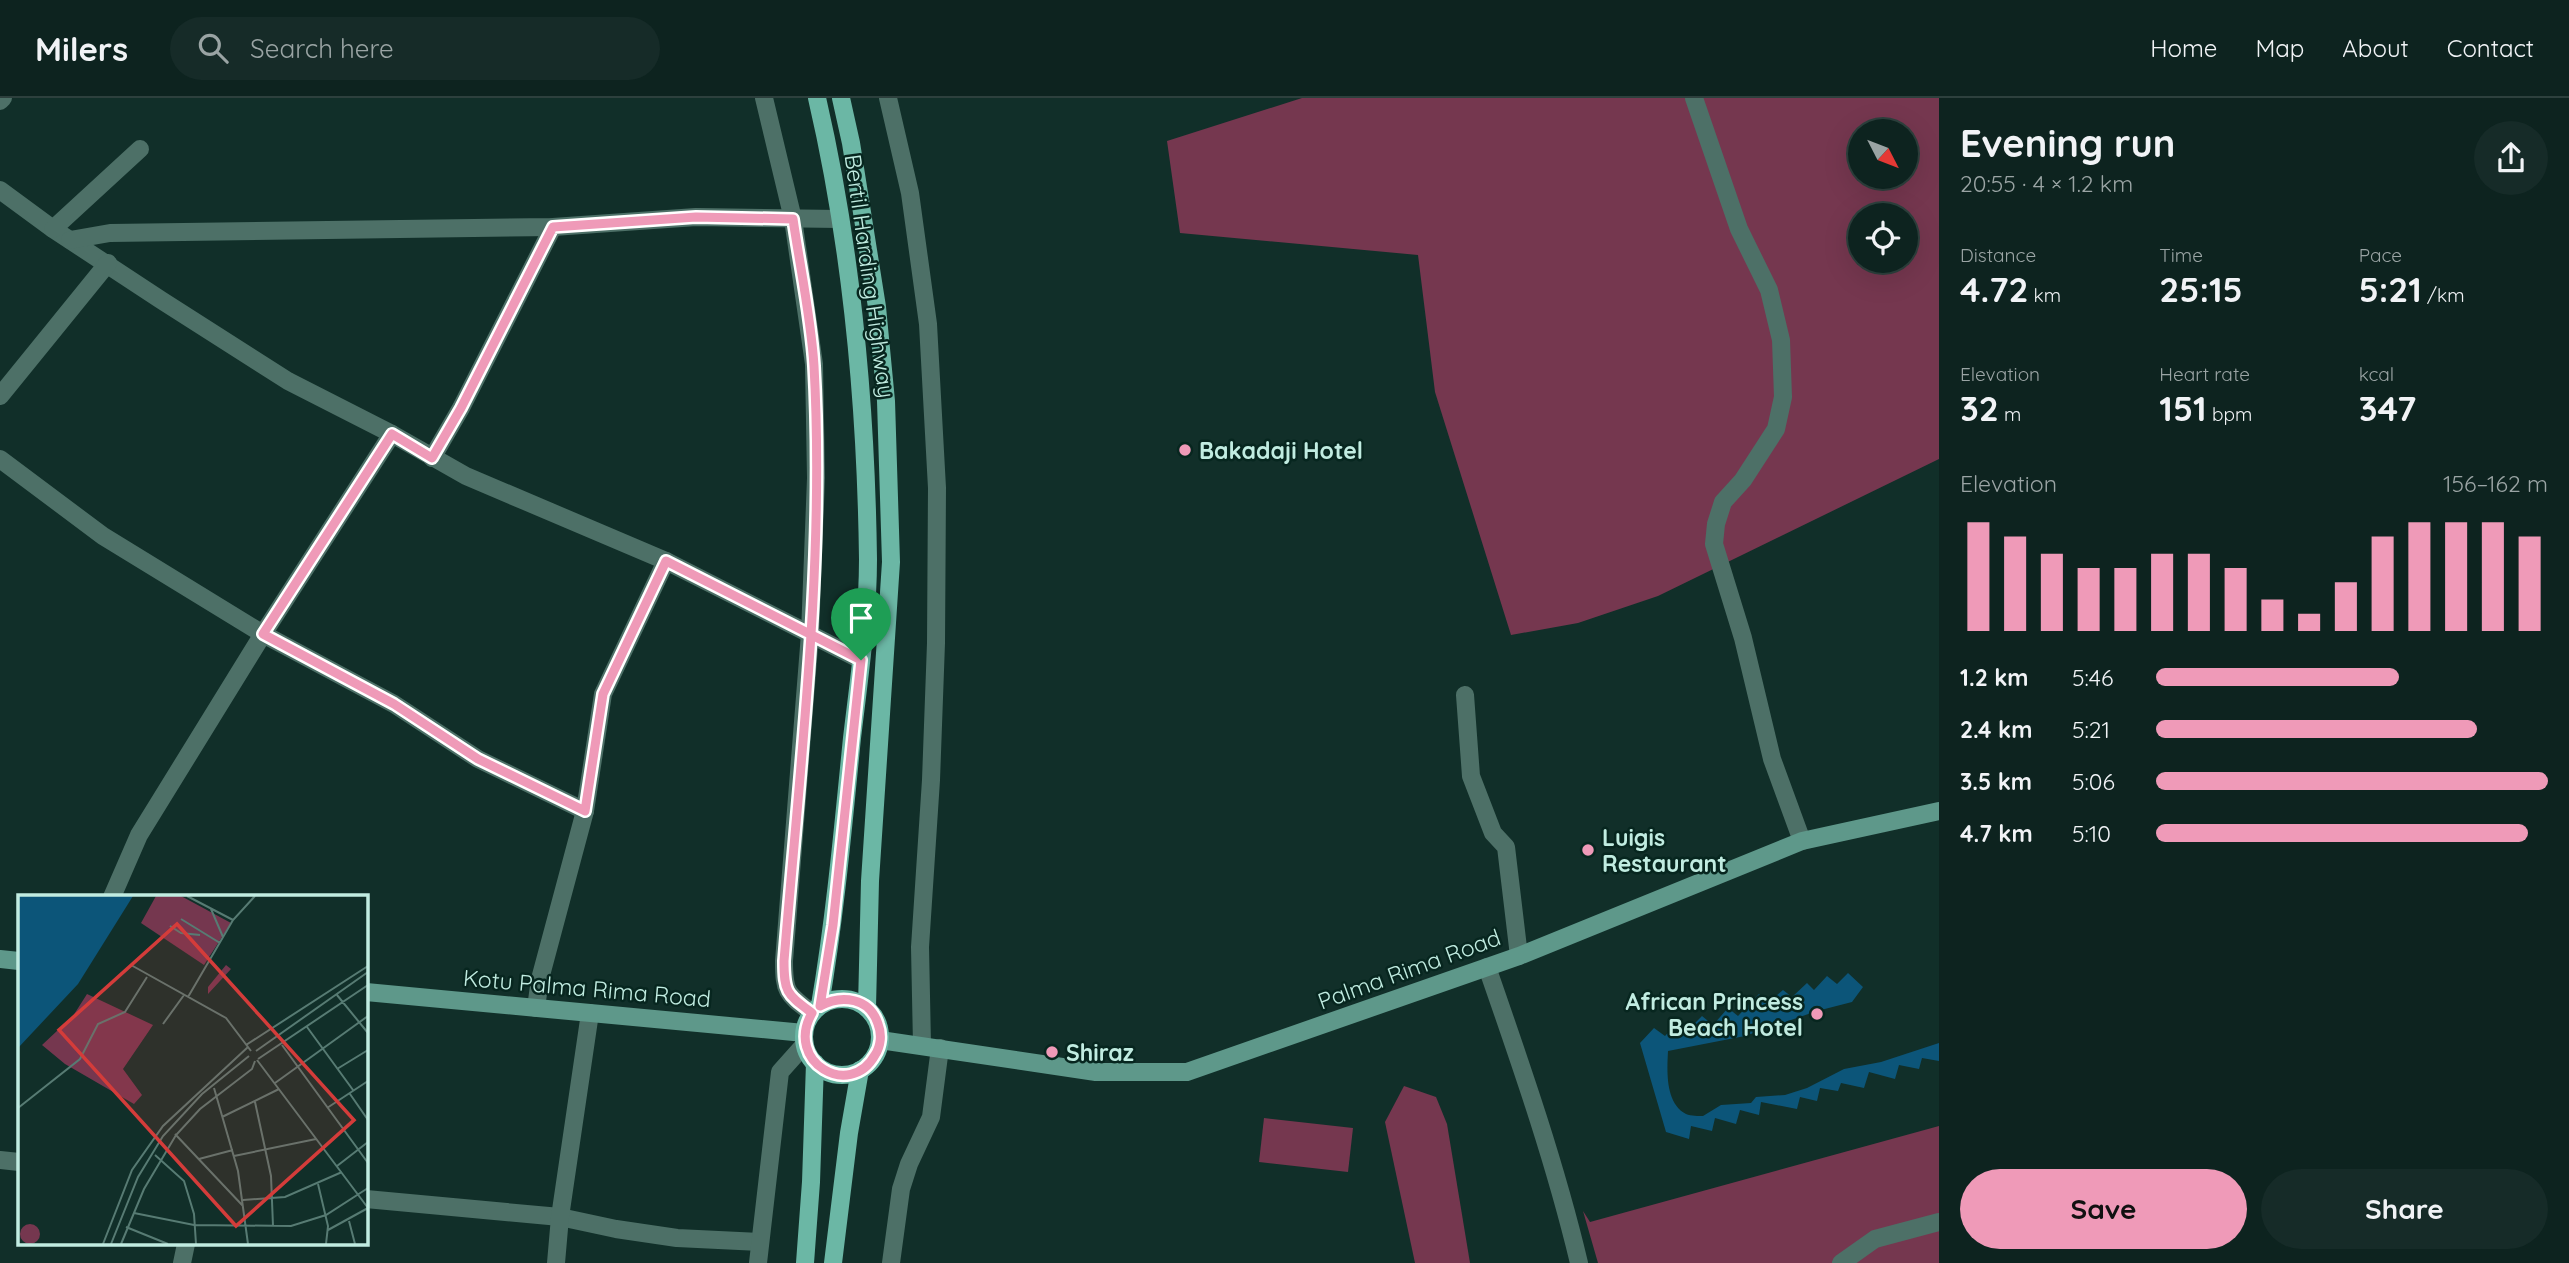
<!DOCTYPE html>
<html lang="en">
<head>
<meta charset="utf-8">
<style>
  body { margin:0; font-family:Quicksand,sans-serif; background:#162b28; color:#f1f3f6; height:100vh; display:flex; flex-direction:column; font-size:26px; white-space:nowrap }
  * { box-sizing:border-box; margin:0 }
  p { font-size:23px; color:#9aa4a4 }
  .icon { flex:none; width:38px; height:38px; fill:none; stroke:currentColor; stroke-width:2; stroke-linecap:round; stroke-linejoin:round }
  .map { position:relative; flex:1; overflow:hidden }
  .side { display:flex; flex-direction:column; background:#0d231f; width:630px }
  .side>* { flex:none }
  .needle { width:46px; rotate:132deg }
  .controls { position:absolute; left:1848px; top:21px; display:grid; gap:14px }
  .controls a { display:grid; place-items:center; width:70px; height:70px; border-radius:50%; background:#0d231f; box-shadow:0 7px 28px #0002,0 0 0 2px #2d403d; font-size:35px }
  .pin { position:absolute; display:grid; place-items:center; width:60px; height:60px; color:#fff; margin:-72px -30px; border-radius:50% 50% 50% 0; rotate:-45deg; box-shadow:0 0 7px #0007 }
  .pin .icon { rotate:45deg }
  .round { display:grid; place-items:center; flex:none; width:74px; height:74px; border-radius:37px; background:#162b28 }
  .summary { display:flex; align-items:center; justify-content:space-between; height:119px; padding:0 21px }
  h1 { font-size:38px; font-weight:800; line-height:52px }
  .metrics { display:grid; grid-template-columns:repeat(3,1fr); gap:10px; height:119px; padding:7px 21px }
  .metrics div { display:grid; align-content:center }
  .metrics b { font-size:35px; font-weight:800 }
  .metrics small { font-size:19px; font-weight:400 }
  .metrics p { font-size:19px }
  .chart { height:196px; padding:14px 21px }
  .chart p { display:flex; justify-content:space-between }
  .chart svg { width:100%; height:126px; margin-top:7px; stroke:#ef9ab8; stroke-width:6 }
  .button { display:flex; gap:14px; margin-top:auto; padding:14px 21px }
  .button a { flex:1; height:80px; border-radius:42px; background:#ef9ab8; color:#111; font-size:28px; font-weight:800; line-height:80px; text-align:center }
  .button a+a { background:#162b28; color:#f1f3f6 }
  ul { padding:0 21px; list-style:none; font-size:23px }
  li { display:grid; grid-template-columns:112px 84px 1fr; align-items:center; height:52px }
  li i { height:18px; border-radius:9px; background:#ef9ab8 }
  header { display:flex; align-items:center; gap:42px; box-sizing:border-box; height:98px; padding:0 35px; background:#0d231f; border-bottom:2px solid #2d403d }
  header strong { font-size:33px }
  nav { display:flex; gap:38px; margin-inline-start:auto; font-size:24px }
  .search { width:490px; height:63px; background:#162b28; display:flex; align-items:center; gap:18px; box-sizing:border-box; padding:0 24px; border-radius:38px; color:#9aa4a4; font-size:26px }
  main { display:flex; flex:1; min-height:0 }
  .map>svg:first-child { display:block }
</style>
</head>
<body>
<header>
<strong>Milers</strong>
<div class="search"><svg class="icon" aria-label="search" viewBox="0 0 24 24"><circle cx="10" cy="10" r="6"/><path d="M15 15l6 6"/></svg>Search here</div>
<nav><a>Home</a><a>Map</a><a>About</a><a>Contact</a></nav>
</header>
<main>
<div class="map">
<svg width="1939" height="1165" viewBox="0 0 1939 1165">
  <rect width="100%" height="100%" fill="#112f29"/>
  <g fill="#75374f" fill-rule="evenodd">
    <path d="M1302,0H1939V361L1658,498L1578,525L1511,537L1435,294L1418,157L1180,135L1167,43ZM1860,33H1906V79H1860ZM1860,117H1906V163H1860Z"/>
    <polygon points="1404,988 1436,999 1447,1026 1470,1165 1415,1165 1385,1024"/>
    <polygon points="1264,1020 1353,1030 1348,1074 1259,1064"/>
    <polygon points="1939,1028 1939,1165 1598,1165 1583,1113 1590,1124"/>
  </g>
  <path fill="#0c5579" d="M1848,875L1863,889L1852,904L1817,913L1745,938L1668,953C1667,973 1665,1005 1686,1016C1691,1018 1699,1018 1703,1018L1721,1007L1751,1005L1756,999L1785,997L1807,990L1844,971L1881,964L1939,945V963L1922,960L1919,971L1899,967L1895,981L1869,974L1864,990L1841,985L1838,993L1820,990L1817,1003L1800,999L1797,1011L1761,1004L1759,1017L1740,1012L1736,1026L1715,1020L1712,1033L1691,1028L1689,1041L1666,1034L1640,945L1654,930L1665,938L1679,923L1689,931L1702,918L1713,927L1728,910L1738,918L1759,896L1768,905L1783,892L1792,899L1807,885L1814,892L1827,878L1837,886Z"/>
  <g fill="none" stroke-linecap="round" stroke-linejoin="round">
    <g stroke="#4d7067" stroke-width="18">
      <path d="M764,0L793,121L814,266L816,380L810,536L784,863C784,895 787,896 812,915"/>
      <polyline points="888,0 910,95 928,226 937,390 936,545 931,682 920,849 922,947"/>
      <polyline points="1694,0 1739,131 1769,192 1781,242 1783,299 1776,331 1743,382 1723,404 1716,426 1714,446 1743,540 1772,661 1802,743"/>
      <polyline points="0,3 3,0"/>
      <polyline points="0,92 53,131 161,202 288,283 392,336 466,378 666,463 861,562"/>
      <polyline points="53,131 140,51"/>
      <polyline points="70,142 110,135 553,129 696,119 840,121"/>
      <polyline points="0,298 108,165"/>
      <polyline points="432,360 461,310 553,129"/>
      <polyline points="0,361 103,438 263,536 394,606 478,661 585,713"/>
      <polyline points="1465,597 1471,678 1493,735 1506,749 1519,858"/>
      <polyline points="112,799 139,737 263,536 392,336"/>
      <path d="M1487,869C1521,967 1555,1064 1579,1165"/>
      <polyline points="536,910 540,881 585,713 603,596 666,463"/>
      <polyline points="0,1062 19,1064"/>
      <polyline points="366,1101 560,1119 616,1131 677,1140 760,1144"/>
      <polyline points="182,1165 186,1146"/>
      <polyline points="556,1165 560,1119 590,915"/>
      <polyline points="758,1165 780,974 805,946"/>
      <polyline points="891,1165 901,1091 909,1066 931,1019 940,950"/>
      <polyline points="1841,1165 1875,1141 1939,1124"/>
    </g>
    <g stroke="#5e988a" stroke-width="18">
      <polyline points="0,861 19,863"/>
      <polyline points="366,894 804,935"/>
      <polyline points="880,942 1096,974 1187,974 1519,858 1802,743 1939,713"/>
    </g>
    <g stroke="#6bb7a5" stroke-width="18">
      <path d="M817,0C852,151 866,306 868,461C868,520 859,581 852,640C843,730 835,819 820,907"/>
      <polyline points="841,0 851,45 877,209 886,303 891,464 870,783 867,909"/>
      <circle cx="842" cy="939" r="38"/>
      <polyline points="805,1165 811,1084 815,965"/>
      <polyline points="833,1165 849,1035 860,972"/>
    </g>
  </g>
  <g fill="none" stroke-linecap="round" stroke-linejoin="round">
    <defs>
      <path id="route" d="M861,562L666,463L603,596L585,713L478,661L394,606L263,536L392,336L432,360L461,310L553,129L696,119L793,121C800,169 811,219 814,268C825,465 800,666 784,863C784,895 787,896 812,915C784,964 850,1002 875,957C881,948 882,936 878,926C870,900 842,896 820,908L833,827L861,562"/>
    </defs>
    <use href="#route" stroke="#fff" stroke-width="14"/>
    <use href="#route" stroke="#ef9ab8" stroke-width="9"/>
  </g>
  <g fill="#ef9ab8" stroke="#07261f" stroke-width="2.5">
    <circle cx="1185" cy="352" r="7"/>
    <circle cx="1588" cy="752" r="7"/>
    <circle cx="1817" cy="916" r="7"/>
    <circle cx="1052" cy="954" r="7"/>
  </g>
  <g text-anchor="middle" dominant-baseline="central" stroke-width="5" stroke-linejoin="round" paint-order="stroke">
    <g font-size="23" fill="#c1ece1" stroke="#07261f">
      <text transform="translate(870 178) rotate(82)">Bertil Harding Highway</text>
      <text transform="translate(1409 871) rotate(-20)">Palma Rima Road</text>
      <text transform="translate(587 890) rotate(5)">Kotu Palma Rima Road</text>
    </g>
    <g font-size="23" font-weight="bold" fill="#c1ece1" stroke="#07261f" text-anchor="start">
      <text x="1199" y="352">Bakadaji Hotel</text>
      <text x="1602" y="739">Luigis<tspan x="1602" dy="26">Restaurant</tspan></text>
      <text x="1803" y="903" text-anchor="end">African Princess<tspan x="1803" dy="26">Beach Hotel</tspan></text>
      <text x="1066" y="954">Shiraz</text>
    </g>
  </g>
  <g transform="translate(18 797)">
    <rect width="350" height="350" fill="#112f29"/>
    <path d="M138,1H163L213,28L186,70L123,28ZM208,70L213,74L190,99V92ZM69,99L135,130L105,174L124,200L116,209L47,169L24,150L55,121ZM2 339a10 10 0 1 1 20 0a10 10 0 1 1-20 0Z" fill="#75374f"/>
    <path d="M0,1H115L60,89L0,153Z" fill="#0c5579"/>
    <path fill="none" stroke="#577b73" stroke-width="2" d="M169,1L215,25M193,14L205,42M163,24L202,48M152,31L163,38L182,40M113,70L208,123L233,156M319,100L350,138M170,102L215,25L237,1M145,129L166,100M289,132L335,195M228,150L350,71M264,150L350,268M238,156L350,77M240,164L350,90M239,165L350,313M319,174L350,155M257,188L350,121M196,193L220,276L230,349M332,199L350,225M237,207L253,281L255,331M0,213L62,164L80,129L107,117L129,82M309,213L350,186M204,222L261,194M157,239L225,311M137,260L166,286L176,319L178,349M216,261L298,244M181,264L215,255M319,271L350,247M300,289L310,331L308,349M225,305L267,302L324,277M116,318L176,330L273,331L308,320L350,293M331,326L337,349M108,332L150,349M310,335L350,313M85,349L114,275L145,231L230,152M93,349L120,282L145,241L184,199L231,161M103,349L126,294L158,240L182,214L234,174L237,166"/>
    <path fill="#d43c3a" fill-opacity="0.15" stroke="#d43c3a" stroke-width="3.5" d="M159,29L336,225L218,331L41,135Z"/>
    <rect width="350" height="350" fill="none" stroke="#c1ece1" stroke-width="3.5"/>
  </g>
</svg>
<div class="controls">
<a><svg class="needle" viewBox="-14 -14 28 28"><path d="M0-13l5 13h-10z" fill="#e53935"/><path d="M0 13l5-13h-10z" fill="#9aa4a4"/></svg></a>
<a><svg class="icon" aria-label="locate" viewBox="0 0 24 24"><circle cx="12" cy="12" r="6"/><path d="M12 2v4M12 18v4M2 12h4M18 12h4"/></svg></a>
</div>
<div class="pin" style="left:861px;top:562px;background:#1e9e55"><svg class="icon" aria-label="arrive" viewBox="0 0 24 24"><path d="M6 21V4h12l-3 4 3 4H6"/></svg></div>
</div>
<section class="side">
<div class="summary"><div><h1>Evening run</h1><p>20:55 · 4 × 1.2 km</p></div><a class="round"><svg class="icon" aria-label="share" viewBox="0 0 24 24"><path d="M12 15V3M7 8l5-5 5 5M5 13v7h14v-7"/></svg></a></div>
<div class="metrics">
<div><p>Distance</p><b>4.72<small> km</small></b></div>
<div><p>Time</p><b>25:15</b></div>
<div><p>Pace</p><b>5:21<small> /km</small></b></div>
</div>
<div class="metrics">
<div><p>Elevation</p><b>32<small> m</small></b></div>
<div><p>Heart rate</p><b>151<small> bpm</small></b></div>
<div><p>kcal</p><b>347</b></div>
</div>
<div class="chart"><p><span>Elevation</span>156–162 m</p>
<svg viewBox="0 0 160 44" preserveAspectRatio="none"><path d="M5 44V6M15 44V11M25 44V17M35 44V22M45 44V22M55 44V17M65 44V17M75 44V22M85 44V33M95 44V38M105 44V27M115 44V11M125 44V6M135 44V6M145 44V6M155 44V11"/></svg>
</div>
<ul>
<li><b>1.2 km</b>5:46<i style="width:62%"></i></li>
<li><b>2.4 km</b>5:21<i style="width:82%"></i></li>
<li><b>3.5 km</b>5:06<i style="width:100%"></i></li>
<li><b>4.7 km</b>5:10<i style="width:95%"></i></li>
</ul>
<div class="button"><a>Save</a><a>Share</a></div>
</section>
</main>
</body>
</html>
